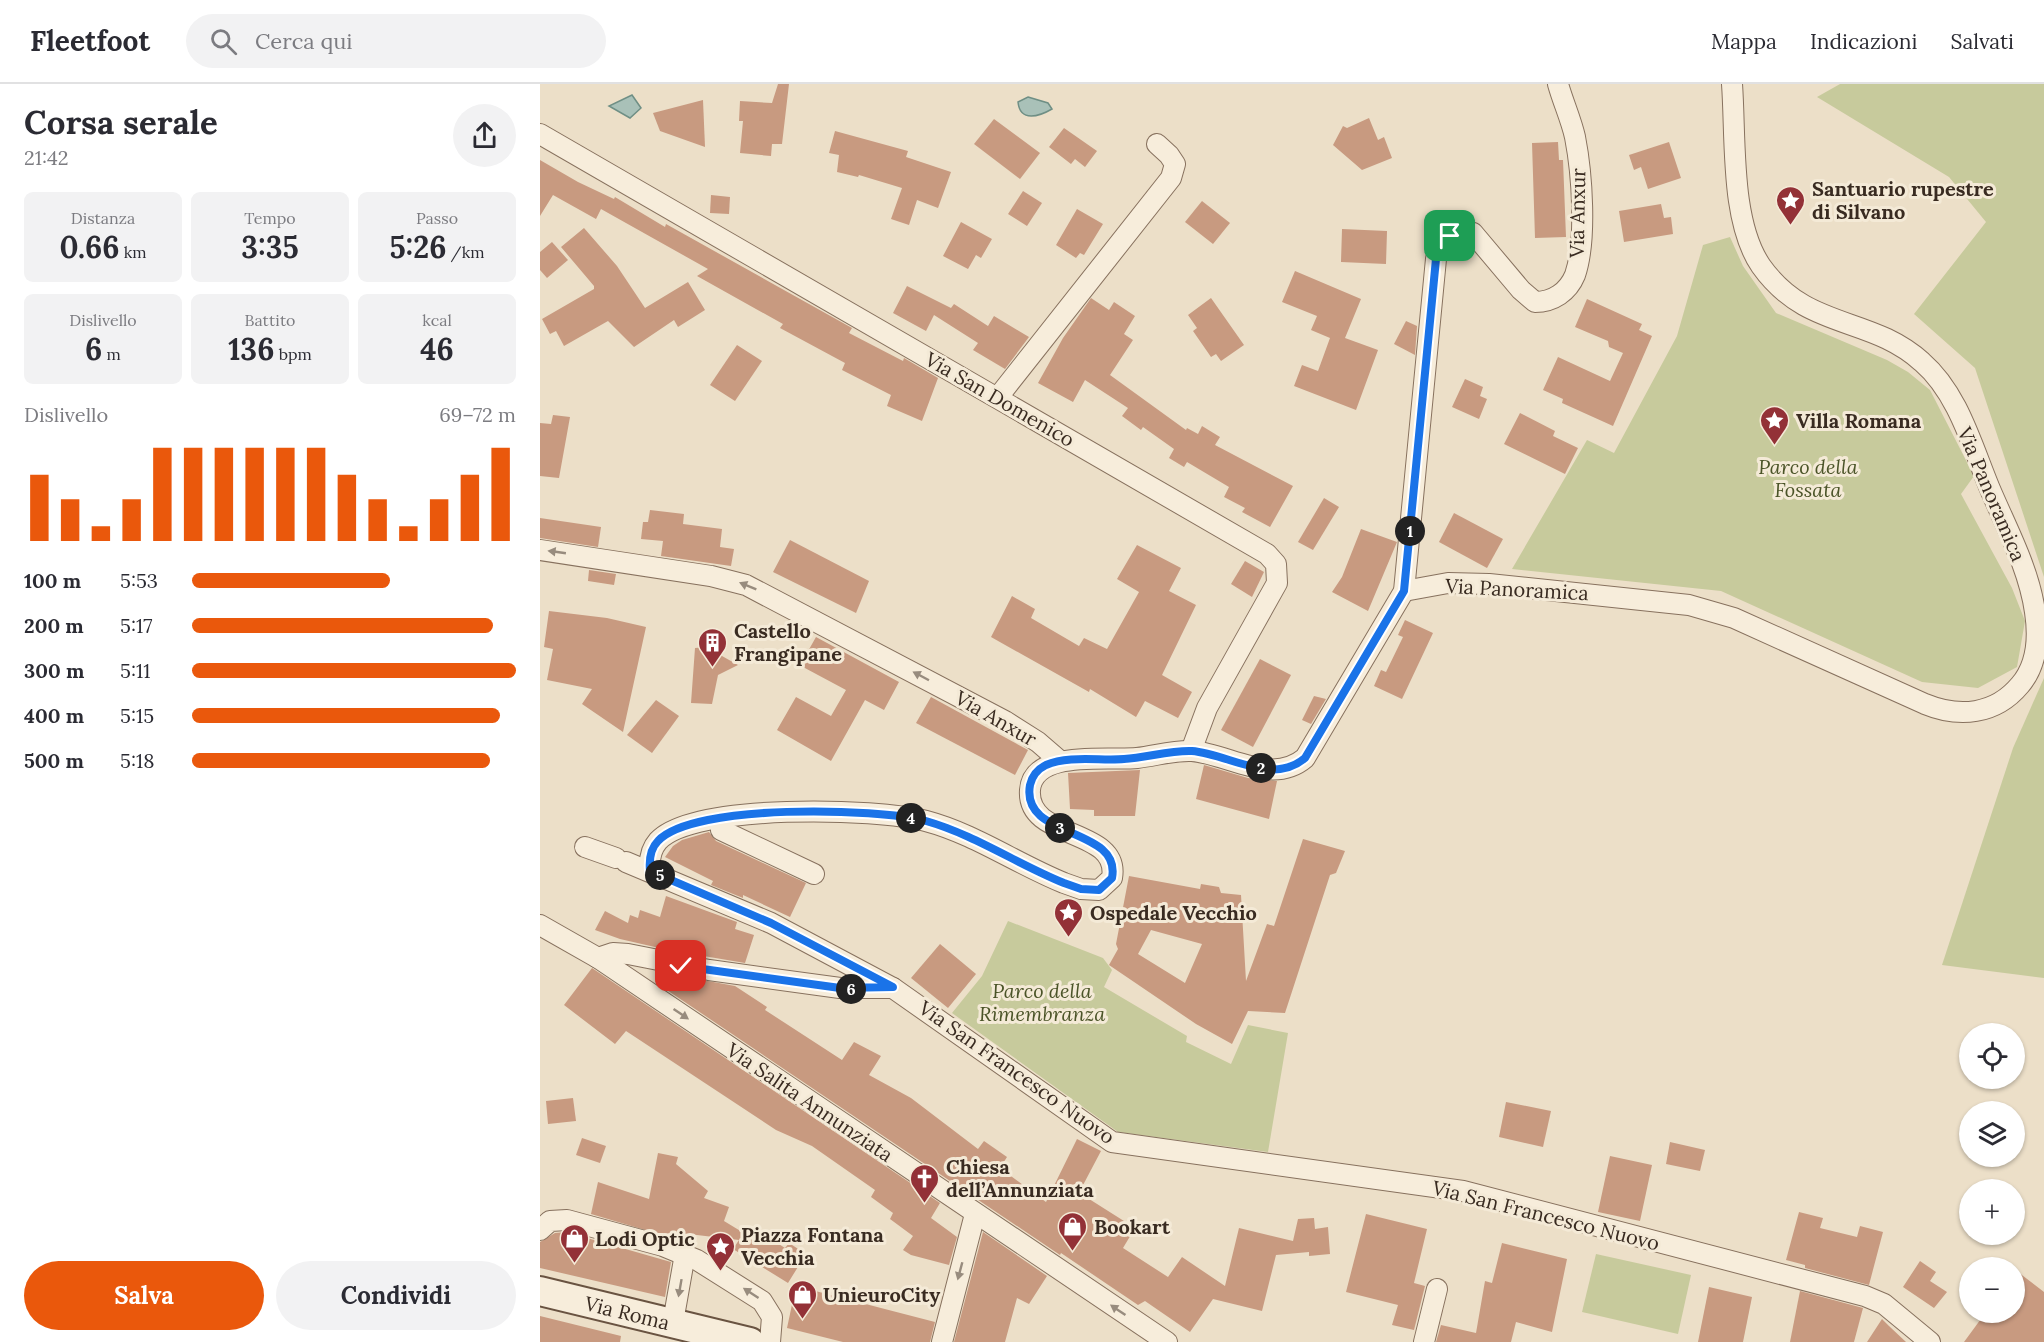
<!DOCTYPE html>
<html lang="it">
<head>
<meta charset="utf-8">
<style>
  body { margin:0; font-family:Lora,serif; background:#f2f2f3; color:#2b2b33; height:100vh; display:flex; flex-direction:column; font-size:22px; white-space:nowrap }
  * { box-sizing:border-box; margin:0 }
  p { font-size:20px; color:#7c7c81 }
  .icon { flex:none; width:33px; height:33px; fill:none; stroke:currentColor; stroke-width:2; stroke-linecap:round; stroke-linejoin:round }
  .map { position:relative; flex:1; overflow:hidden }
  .drawer { display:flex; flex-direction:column; background:#fff; width:540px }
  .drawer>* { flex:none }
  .tools { position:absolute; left:1419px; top:939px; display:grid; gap:12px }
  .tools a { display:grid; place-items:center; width:66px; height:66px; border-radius:50%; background:#fff; box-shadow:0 2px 4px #0004; font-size:30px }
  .pin { position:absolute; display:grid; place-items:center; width:51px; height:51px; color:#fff; margin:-26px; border-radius:12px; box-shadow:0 3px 9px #0006 }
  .km { position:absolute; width:30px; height:30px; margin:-15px; border-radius:50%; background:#222; color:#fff; font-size:16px; line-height:30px; text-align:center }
  .round { display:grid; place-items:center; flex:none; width:63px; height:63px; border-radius:32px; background:#f2f2f3 }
  .head { display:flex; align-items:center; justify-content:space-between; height:102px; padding:0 24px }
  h1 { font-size:33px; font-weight:700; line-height:45px }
  .figures { display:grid; grid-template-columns:repeat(3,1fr); gap:9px; height:102px; padding:6px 24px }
  .figures div { display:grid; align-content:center; border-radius:9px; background:#f2f2f3; text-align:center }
  .figures b { font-size:30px; font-weight:700 }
  .figures small { font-size:16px; font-weight:400 }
  .figures p { font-size:16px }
  .chart { height:168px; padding:12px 24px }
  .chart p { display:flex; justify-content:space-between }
  .chart svg { width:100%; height:108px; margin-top:6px; stroke:#ea580c; stroke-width:6 }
  .button { display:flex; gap:12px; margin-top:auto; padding:12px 24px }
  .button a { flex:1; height:69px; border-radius:36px; background:#ea580c; color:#fff; font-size:24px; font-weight:700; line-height:69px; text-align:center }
  .button a+a { background:#f2f2f3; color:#2b2b33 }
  ul { padding:0 24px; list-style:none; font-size:20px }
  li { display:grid; grid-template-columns:96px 72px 1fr; align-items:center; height:45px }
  li i { height:15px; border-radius:8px; background:#ea580c }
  header { display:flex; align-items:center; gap:36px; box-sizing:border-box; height:84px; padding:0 30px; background:#fff; border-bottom:2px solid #e1e1e2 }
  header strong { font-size:28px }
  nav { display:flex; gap:33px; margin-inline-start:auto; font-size:21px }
  .search { width:420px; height:54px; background:#f2f2f3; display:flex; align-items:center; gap:15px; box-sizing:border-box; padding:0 21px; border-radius:33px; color:#7c7c81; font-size:22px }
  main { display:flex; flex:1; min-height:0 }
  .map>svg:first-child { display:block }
</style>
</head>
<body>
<header>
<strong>Fleetfoot</strong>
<div class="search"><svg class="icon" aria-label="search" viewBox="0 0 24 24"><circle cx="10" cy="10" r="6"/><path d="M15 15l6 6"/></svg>Cerca qui</div>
<nav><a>Mappa</a><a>Indicazioni</a><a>Salvati</a></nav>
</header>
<main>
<section class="drawer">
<div class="head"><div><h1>Corsa serale</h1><p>21:42</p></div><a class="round"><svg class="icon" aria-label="share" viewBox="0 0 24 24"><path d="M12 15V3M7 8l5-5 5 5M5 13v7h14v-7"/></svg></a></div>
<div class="figures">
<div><p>Distanza</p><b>0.66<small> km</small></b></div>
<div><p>Tempo</p><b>3:35</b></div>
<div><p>Passo</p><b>5:26<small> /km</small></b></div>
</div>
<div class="figures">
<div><p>Dislivello</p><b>6<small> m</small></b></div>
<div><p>Battito</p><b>136<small> bpm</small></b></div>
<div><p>kcal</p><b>46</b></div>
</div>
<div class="chart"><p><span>Dislivello</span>69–72 m</p>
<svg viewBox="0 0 160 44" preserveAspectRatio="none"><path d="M5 44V17M15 44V27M25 44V38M35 44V27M45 44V6M55 44V6M65 44V6M75 44V6M85 44V6M95 44V6M105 44V17M115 44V27M125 44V38M135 44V27M145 44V17M155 44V6"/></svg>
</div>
<ul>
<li><b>100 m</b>5:53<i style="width:61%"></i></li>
<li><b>200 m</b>5:17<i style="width:93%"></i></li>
<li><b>300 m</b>5:11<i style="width:100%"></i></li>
<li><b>400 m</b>5:15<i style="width:95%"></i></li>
<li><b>500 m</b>5:18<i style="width:92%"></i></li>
</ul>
<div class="button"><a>Salva</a><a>Condividi</a></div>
</section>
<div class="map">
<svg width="1504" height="1258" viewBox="0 0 1504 1258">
  <rect width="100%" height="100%" fill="#ecdfc8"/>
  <g fill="#c7ca9c">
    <polygon points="1300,0 1504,0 1504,493 1435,284 1374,230 1446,138 1409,93 1277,13"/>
    <polygon points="1190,153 1203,182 1236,229 1347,276 1368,288 1390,306 1434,392 1421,410 1472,504 1485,537 1477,583 1438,604 1382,598 1181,507 972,485 1047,356 1074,369 1137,252 1163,161"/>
    <polygon points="1504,594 1504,894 1402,881 1473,664"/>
    <polygon points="468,837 563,874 572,886 564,903 647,952 646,958 691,980 708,941 748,949 728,1068 578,1048 412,929 442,892"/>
    <polygon points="1056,1170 1151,1191 1138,1250 1042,1228"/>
  </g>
  <g fill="#a9c1b8" stroke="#6f8f85" stroke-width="1.5">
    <polygon points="92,11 101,24 90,34 69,22"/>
    <path d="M488,13L508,19L512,25C500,32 480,39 478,18Z"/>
  </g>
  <g fill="#c89a80" fill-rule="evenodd">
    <polygon points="238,0 249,0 242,60 232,60 231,72 200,69 203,37 199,37 200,17 232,19"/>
    <polygon points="163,16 165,63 120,47 113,29"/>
    <polygon points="829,34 838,56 844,53 852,74 822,86 793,61 803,42 807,44"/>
    <polygon points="454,35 500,69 480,95 434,60"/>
    <polygon points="524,44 557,67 545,83 535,75 531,80 509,63"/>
    <polygon points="295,47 368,67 366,73 411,88 398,124 377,116 369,141 351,135 362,104 319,91 318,93 297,88 299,71 289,69"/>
    <polygon points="1018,58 1019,76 1023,76 1026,153 995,154 992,59"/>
    <polygon points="1129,58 1141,94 1108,105 1101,83 1094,86 1089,71"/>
    <polygon points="0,76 38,98 74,115 75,113 125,143 126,140 312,244 309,249 363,277 364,274 398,294 382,337 347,322 351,311 302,286 305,279 240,244 243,240 157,192 168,185 61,125 56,135 13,111 0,132"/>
    <polygon points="483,107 502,119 487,142 468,130"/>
    <polygon points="171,111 190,113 189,130 170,129"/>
    <polygon points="662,117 690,139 673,160 645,138"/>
    <polygon points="1121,120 1124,134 1131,133 1133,150 1084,158 1079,127"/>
    <polygon points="537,125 563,140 544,171 540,169 536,174 516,161"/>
    <polygon points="421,138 452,155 441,174 436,171 428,185 403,172"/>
    <polygon points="44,144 77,182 105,224 148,198 165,226 138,243 134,236 94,263 68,237 24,262 16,247 10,250 2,235 54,205 54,202 21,163"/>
    <polygon points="802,145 847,147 846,180 801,178"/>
    <polygon points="12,158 28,176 7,194 0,186 0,168"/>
    <polygon points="755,187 821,215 805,254 838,266 816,326 754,302 762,281 778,287 790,254 771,246 777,232 742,218"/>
    <polygon points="367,202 411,224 414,220 448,242 454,232 489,253 465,285 433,266 438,259 394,231 386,247 353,229"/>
    <polygon points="551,214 569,226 574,218 595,232 584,250 593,256 570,291 646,346 647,344 658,350 662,342 680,353 675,361 753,402 730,443 702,428 705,424 684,413 689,403 647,378 644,383 629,374 634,365 603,343 601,346 582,332 588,324 545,296 533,318 498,299 523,254"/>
    <polygon points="671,214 704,261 681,277 676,270 671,273 653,247 657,244 648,231"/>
    <polygon points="1047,215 1102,240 1099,246 1112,252 1073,342 1022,319 1023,315 1003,306 1018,273 1070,297 1083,269 1069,263 1068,257 1035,243"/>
    <polygon points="866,237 877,242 875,271 854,260"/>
    <polygon points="197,261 222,277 195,317 170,301"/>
    <polygon points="925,295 943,303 940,312 947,315 939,335 912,323"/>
    <polygon points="980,329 1015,347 1013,352 1038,364 1025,390 964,360"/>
    <polygon points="13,331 30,333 19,394 0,392 0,339 11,340"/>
    <polygon points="784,414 799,423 773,466 758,458"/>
    <polygon points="110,426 144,430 143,440 182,445 180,463 194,465 191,482 121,472 123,457 101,455 103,438 108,438"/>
    <polygon points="914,429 963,455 947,484 899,458"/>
    <polygon points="0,434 61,443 58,463 0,454"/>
    <polygon points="821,445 857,458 828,527 792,508 802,493"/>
    <polygon points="250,456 329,497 316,529 233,488"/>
    <polygon points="597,461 641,484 629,507 656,521 622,591 652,608 638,634 605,617 596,633 550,605 549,608 451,553 472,512 495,525 491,534 539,562 544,554 567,565 599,508 577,495"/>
    <polygon points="705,477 724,488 712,513 691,500"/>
    <polygon points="49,486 76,490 74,501 48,497"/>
    <polygon points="9,527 67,534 106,543 83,648 42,620 52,605 7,596 13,565 4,563"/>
    <polygon points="865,536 893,549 862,615 834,602 841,586 846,588 863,553 858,551"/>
    <polygon points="276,553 359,598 344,626 325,616 291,677 237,646 256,613 291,632 306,606 263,583 263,576"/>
    <polygon points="166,563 198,581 178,591 172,620 151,619 155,564"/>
    <polygon points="720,575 751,591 713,663 681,646"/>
    <polygon points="774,612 786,615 771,640 762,636"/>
    <polygon points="391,613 488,666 475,691 376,639"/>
    <polygon points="116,616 139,632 112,669 87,651"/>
    <polygon points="664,681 708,694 737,697 729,735 656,715"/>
    <polygon points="600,686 595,732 554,732 554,726 530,725 528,689"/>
    <polygon points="169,748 176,757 266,799 250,833 203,811 203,814 171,801 173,797 125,773 133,762 142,756"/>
    <path d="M763,755L805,767L796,789L790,791L745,929L708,927L692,960L656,940L569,881L578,865L576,860L589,792L660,805L661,800L679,803L681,809L701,811L706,897L727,840L734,842ZM611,846L662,860L645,899L598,870Z"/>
    <polygon points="126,812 197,838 195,845 214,851 205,879 128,866 80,855 55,846 65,827 88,839 90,831 98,834 100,826 120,833"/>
    <polygon points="400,860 436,890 408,924 371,894"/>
    <polygon points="52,884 400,1119 391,1134 417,1153 409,1181 371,1171 363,1166 373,1152 350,1135 353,1129 331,1113 335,1106 272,1062 236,1046 86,947 75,960 24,921"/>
    <polygon points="119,888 195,902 227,923 225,926 302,976 314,958 341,972 329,991 371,1014 438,1065 444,1057 467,1073 460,1084 506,1118 537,1055 561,1067 542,1103 549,1107 546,1113 595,1144 583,1164 628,1193 642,1173 685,1202 699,1144 753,1157 758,1135 774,1134 775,1145 788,1143 790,1170 769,1172 769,1168 736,1171 722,1227 673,1215 650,1248 605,1217 598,1221 521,1169 520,1171 115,898"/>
    <polygon points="33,1014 36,1037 8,1040 6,1017"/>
    <polygon points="966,1018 1011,1027 1003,1063 959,1053"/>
    <polygon points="42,1054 66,1062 60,1079 36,1071"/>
    <polygon points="1130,1058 1165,1066 1160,1087 1126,1080"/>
    <polygon points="118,1069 138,1073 136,1080 168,1107 164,1114 189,1123 184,1137 212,1154 217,1146 245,1164 249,1159 266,1170 248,1199 193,1165 199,1156 140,1149 139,1156 51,1130 58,1098 109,1115"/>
    <polygon points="1070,1072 1112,1081 1100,1137 1058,1128"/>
    <polygon points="1259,1128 1283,1134 1280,1144 1317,1153 1320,1142 1343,1148 1329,1201 1265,1184 1265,1181 1246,1176"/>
    <polygon points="826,1130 887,1145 874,1199 885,1202 874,1246 852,1241 858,1221 806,1208"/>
    <polygon points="26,1148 131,1178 125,1213 0,1184 0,1158 15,1149"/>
    <polygon points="443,1148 507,1192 489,1220 477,1214 465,1258 414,1258"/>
    <polygon points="962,1159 1027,1175 1012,1248 976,1238 971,1258 896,1258 901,1241 936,1249 945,1197 952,1199"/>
    <polygon points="1380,1177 1396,1188 1390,1197 1407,1208 1394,1224 1363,1203"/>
    <polygon points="1474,1185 1504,1208 1504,1258 1424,1258 1446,1228 1474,1228"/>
    <polygon points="256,1202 395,1238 390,1258 303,1258 247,1244"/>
    <polygon points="1169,1203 1212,1213 1203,1258 1158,1258"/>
    <polygon points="1260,1207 1323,1224 1314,1258 1250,1258"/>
    <polygon points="0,1232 81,1252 80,1258 0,1258"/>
    <polygon points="1342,1235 1349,1242 1366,1258 1327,1258"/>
  </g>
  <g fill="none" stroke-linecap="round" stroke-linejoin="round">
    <defs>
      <g id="street">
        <polyline points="0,50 727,470 736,480 737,499 667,624 651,667"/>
        <polyline points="458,313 631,94 635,80 629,71 617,60"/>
        <polyline points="0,466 171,492 206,501 465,637 498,658 520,677"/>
        <path d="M864,507L908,499L949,500L1149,521L1194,534L1385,620C1419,634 1455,631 1480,601C1497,581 1499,554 1495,528C1489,485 1467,445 1450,405C1432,362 1418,309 1382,278C1330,231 1267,247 1221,182C1190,137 1196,54 1192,0"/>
        <polyline points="181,746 274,790"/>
        <polyline points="45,763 76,774"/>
        <polyline points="86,778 231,839 353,904 572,1058 923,1107 1325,1212 1344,1220 1390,1258"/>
        <path d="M110,787C109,776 111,765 118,757C153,719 337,724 386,737C435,750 477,780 524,799L541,805L559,806L572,794C581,743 486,757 490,706C493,665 568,677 597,674C615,672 634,666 652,667C689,670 732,702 765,674L864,507L896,175C900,158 914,141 933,149L981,206L995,218C1013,218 1028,208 1035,191C1047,156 1042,89 1035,53C1031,35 1023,18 1018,0"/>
        <polyline points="0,841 58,874 627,1258"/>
        <polyline points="58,874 73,869 88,870 169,886 300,904 353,904"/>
        <polyline points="0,1146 10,1137 27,1136 123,1162 157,1176 222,1217 232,1233 230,1258"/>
        <polyline points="133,1238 145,1170"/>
        <polyline points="402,1258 435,1130"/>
        <polyline points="884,1258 897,1205"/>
      </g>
      <g id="secondary">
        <path id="s1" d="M0,1207L210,1258"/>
      </g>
    </defs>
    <use href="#street" stroke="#87715e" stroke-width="22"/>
    <use href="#secondary" stroke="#695341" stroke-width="32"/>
    <use href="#street" stroke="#f7eddb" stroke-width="20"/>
    <use href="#secondary" stroke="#f7eddb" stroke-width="28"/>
  </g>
  <defs><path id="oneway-solid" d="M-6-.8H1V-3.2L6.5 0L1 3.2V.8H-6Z" transform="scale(1.5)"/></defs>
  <g fill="#988c7e">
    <use href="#oneway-solid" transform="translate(17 468) rotate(-172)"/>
    <use href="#oneway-solid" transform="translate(208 502) rotate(-158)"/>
    <use href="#oneway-solid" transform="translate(381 592) rotate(-152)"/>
    <use href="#oneway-solid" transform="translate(141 930) rotate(34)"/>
    <use href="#oneway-solid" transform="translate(420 1187) rotate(105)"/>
    <use href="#oneway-solid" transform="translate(140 1204) rotate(100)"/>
    <use href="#oneway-solid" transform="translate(211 1209) rotate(-147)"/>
    <use href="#oneway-solid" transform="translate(578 1226) rotate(-146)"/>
  </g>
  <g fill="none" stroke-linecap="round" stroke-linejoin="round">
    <defs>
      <path id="route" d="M141,882L300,904L353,903L231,839L110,787C109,776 110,765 118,757C153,719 337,724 386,737C435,751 477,780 524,799L541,805L559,806L572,794C582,742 480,756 490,701C492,692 498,685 506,681C529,671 560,677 584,675C606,674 630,666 652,667C689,670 732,702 765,674L864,507L896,175L901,159L910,152"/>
    </defs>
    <use href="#route" stroke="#fff" stroke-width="12"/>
    <use href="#route" stroke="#1a73e8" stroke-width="8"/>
  </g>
  <defs>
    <symbol id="sight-pin" viewBox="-11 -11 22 30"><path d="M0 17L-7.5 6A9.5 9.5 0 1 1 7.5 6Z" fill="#933137" stroke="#f4ead7"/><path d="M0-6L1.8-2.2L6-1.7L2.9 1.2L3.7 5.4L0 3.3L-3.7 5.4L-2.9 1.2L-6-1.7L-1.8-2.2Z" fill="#fff"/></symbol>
    <symbol id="building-pin" viewBox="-11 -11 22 30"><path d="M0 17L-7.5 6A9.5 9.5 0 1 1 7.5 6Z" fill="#933137" stroke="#f4ead7"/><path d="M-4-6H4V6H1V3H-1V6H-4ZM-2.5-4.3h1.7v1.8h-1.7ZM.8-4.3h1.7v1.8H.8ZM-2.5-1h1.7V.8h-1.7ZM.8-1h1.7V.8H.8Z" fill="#fff"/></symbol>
    <symbol id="church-pin" viewBox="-11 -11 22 30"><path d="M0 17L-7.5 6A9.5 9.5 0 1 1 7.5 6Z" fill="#933137" stroke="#f4ead7"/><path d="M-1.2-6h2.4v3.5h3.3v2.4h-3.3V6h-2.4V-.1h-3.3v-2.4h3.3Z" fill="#fff"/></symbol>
    <symbol id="shop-pin" viewBox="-11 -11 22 30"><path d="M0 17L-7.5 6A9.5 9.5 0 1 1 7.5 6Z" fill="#933137" stroke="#f4ead7"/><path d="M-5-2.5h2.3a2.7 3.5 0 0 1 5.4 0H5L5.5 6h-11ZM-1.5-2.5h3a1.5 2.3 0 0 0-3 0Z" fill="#fff"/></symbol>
  </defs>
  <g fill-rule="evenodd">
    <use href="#sight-pin" x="1234" y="100" width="33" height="45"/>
    <use href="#sight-pin" x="1218" y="320" width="33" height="45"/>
    <use href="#building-pin" x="156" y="542" width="33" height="45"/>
    <use href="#sight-pin" x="512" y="812" width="33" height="45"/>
    <use href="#church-pin" x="368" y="1078" width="33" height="45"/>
    <use href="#shop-pin" x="516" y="1126" width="33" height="45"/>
    <use href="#shop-pin" x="18" y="1138" width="33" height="45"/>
    <use href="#sight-pin" x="164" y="1146" width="33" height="45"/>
    <use href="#shop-pin" x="246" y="1194" width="33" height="45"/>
  </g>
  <g text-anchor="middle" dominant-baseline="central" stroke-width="6" stroke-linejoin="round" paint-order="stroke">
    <g font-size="20" font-weight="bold" fill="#392b21" stroke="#f4ead7" text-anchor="start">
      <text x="1272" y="104">Santuario rupestre<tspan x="1272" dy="23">di Silvano</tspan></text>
      <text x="1256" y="336">Villa Romana</text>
      <text x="194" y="546">Castello<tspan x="194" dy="23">Frangipane</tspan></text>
      <text x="550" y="828">Ospedale Vecchio</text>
      <text x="406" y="1082">Chiesa<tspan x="406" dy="23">dell’Annunziata</tspan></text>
      <text x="554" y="1142">Bookart</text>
      <text x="201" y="1150">Piazza Fontana<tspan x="201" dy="23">Vecchia</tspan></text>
      <text x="55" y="1154">Lodi Optic</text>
      <text x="283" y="1210">UnieuroCity</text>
    </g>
    <g font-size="20" fill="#392b21" stroke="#f4ead7">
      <text transform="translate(1037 129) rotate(-89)">Via Anxur</text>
      <text transform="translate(460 315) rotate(30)">Via San Domenico</text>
      <text transform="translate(1452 410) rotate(67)">Via Panoramica</text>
      <text transform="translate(977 505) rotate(3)">Via Panoramica</text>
      <text transform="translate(456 634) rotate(30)">Via Anxur</text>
      <text transform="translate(477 988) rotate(35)">Via San Francesco Nuovo</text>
      <text transform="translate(270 1018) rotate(34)">Via Salita Annunziata</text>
      <text transform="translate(1006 1131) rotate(14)">Via San Francesco Nuovo</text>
      <text stroke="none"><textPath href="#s1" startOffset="90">Via Roma</textPath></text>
    </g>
    <g font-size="20" font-style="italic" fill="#4b5428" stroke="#f4ead7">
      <text x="1268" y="382">Parco della<tspan x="1268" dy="23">Fossata</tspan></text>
      <text x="502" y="906">Parco della<tspan x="502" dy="23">Rimembranza</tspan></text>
    </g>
  </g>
</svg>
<div class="tools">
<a><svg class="icon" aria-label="locate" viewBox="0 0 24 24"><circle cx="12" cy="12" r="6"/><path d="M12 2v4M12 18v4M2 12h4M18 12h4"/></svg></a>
<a><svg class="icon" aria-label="layers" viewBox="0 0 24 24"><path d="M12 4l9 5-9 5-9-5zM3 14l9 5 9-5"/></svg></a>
<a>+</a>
<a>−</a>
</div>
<div class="pin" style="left:910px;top:152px;background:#1e9e55"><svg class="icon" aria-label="arrive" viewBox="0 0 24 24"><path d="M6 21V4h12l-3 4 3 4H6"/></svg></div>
<div class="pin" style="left:141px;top:882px;background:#d93025"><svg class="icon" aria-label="check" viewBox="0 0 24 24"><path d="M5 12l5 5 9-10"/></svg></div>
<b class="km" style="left:870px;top:447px">1</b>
<b class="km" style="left:721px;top:684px">2</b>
<b class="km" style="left:520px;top:744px">3</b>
<b class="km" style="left:371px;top:734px">4</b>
<b class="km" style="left:120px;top:791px">5</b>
<b class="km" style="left:311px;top:905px">6</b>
</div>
</main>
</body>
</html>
